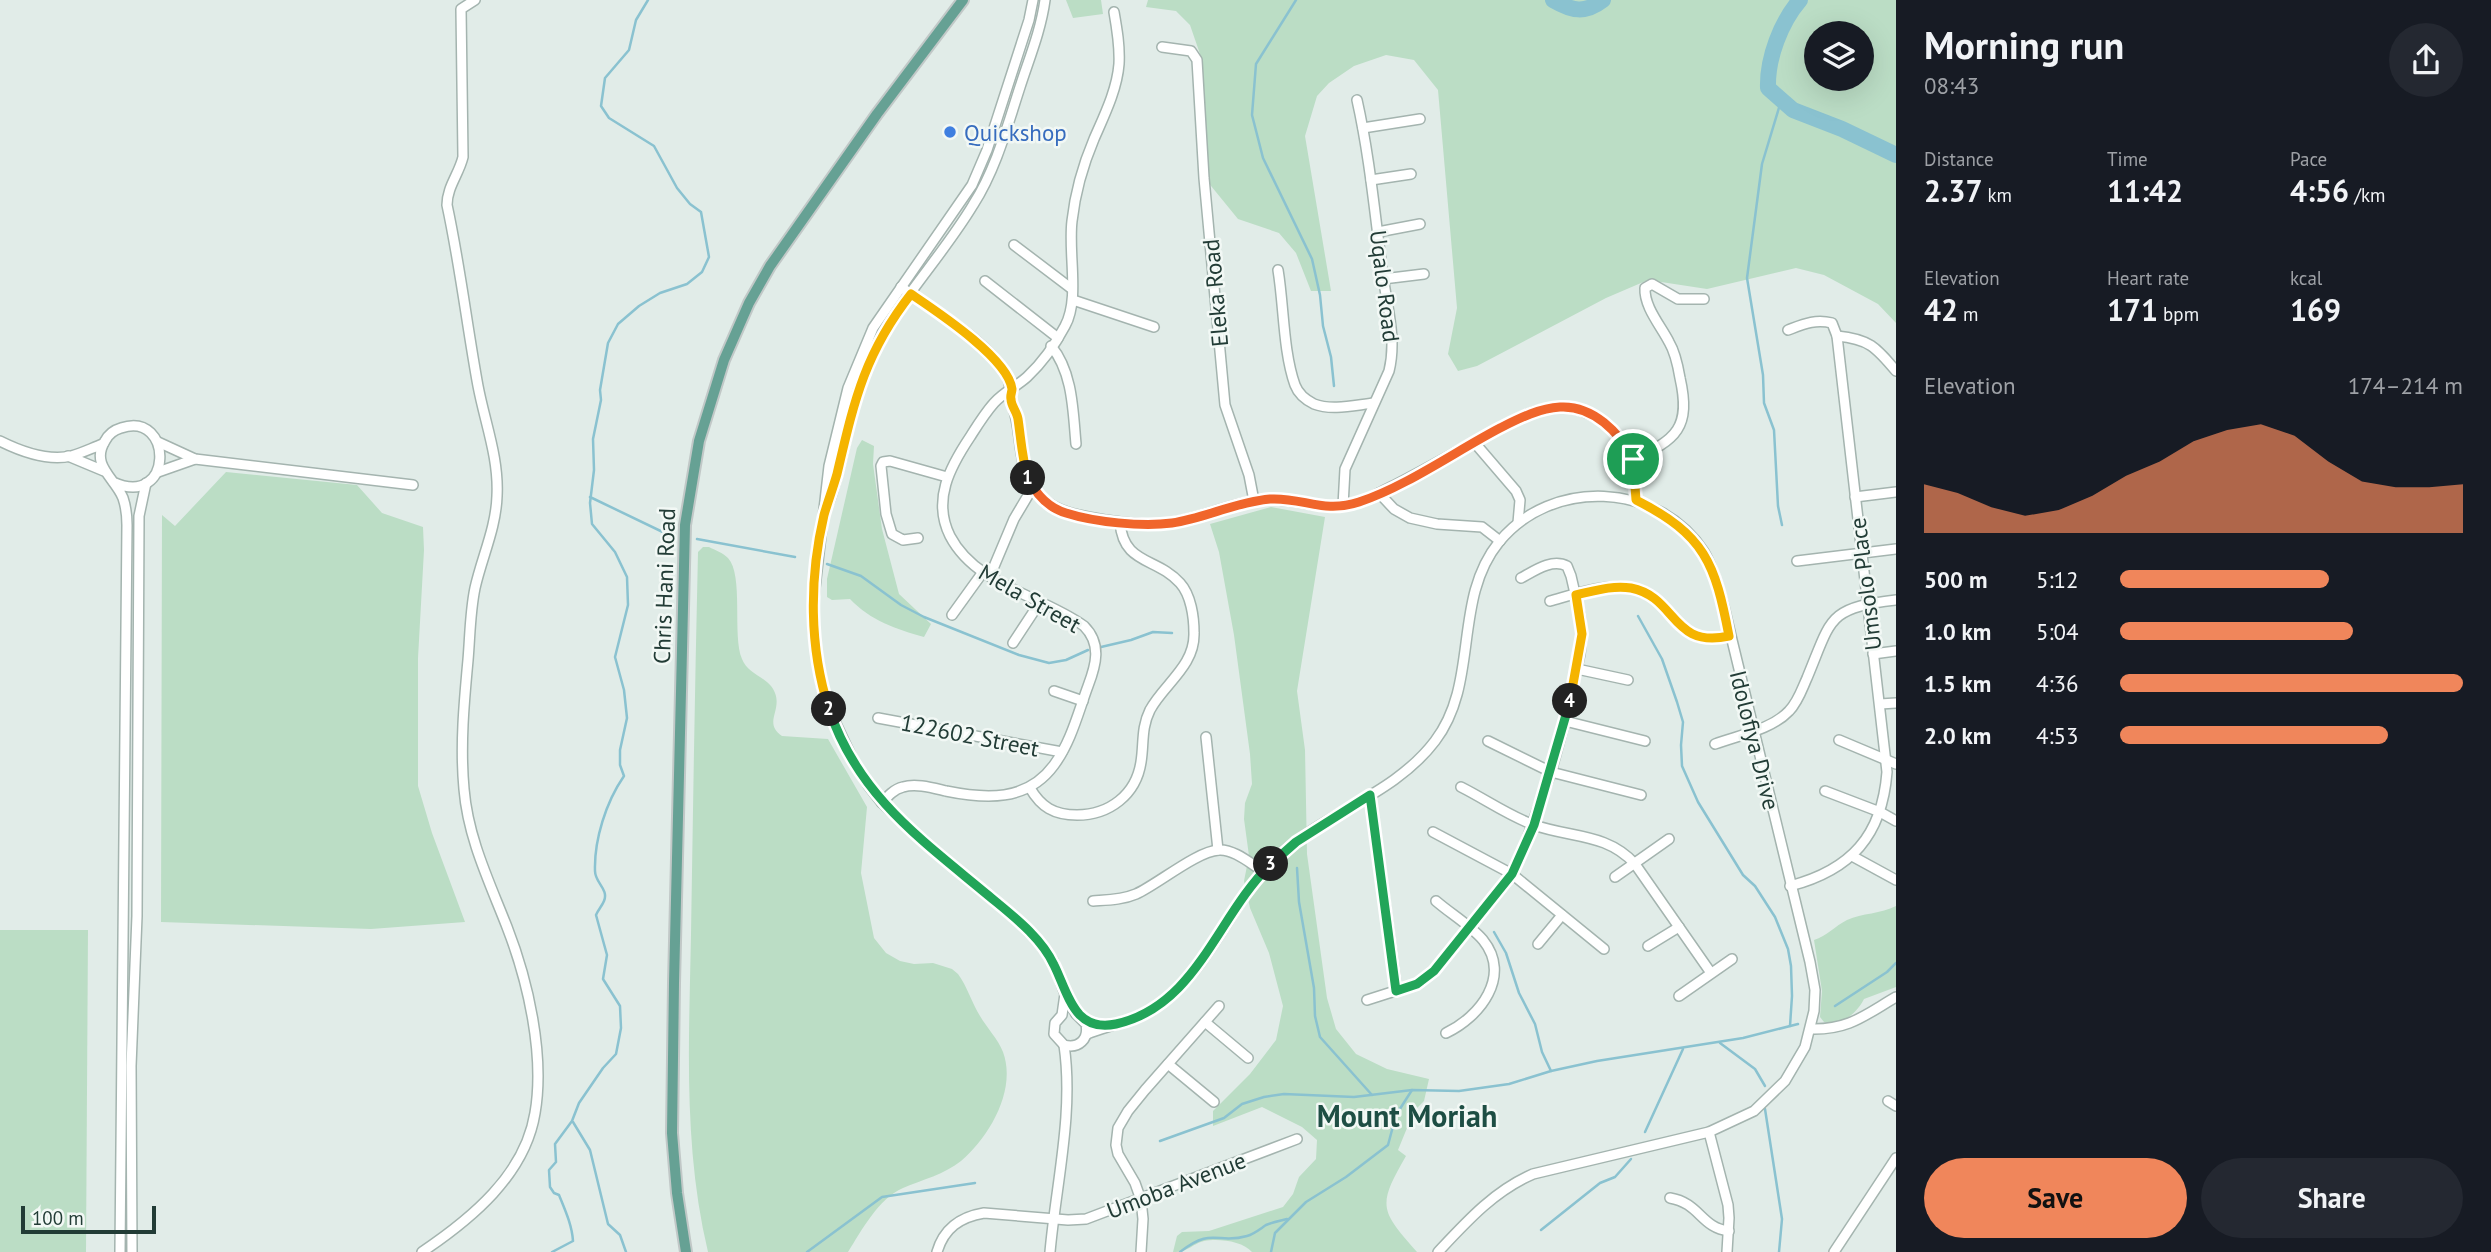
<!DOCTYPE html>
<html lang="en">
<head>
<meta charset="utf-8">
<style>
  body { margin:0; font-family:"PT Sans",sans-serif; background:#242831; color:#f1f3f6; height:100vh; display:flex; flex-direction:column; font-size:26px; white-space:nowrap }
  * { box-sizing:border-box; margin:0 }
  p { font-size:23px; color:#9ea1a6 }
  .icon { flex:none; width:38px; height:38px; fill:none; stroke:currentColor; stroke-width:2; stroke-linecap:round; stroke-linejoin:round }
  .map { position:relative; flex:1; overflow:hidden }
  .side { display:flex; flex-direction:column; background:#171b24; width:595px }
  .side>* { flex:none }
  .buttons { position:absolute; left:1804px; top:21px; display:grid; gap:14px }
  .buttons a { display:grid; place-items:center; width:70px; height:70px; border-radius:50%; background:#171b24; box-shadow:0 7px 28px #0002; font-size:35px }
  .scale { position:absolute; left:21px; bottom:18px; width:135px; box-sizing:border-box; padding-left:7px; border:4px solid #223c36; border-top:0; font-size:19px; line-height:24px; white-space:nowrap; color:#223c36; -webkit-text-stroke:5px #f2f8f5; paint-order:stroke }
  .pin { position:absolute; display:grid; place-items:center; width:60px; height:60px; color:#fff; margin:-30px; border:4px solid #fff; border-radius:50%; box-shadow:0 2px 7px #0007 }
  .km { position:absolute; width:35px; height:35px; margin:-18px; border-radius:50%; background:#222; color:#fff; font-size:19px; line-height:35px; text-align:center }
  .round { display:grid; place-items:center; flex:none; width:74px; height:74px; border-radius:37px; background:#242831 }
  .head { display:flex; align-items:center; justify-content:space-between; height:119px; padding:0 28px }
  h1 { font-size:38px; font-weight:700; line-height:52px }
  .metrics { display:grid; grid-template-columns:repeat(3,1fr); gap:10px; height:119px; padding:7px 28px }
  .metrics div { display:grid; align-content:center }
  .metrics b { font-size:30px; font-weight:700 }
  .metrics small { font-size:19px; font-weight:400 }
  .metrics p { font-size:19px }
  .chart { height:196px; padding:14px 28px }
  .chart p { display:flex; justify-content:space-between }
  .chart svg { width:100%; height:126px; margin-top:7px; fill:#f0865b; opacity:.7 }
  .primary-button { display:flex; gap:14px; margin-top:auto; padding:14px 28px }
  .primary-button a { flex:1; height:80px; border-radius:42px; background:#f0865b; color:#111; font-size:28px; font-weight:700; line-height:80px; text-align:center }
  .primary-button a+a { background:#242831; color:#f1f3f6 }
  ul { padding:0 28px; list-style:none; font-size:23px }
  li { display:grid; grid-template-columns:112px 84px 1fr; align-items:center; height:52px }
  li i { height:18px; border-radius:9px; background:#f0865b }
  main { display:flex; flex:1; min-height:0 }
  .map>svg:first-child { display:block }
</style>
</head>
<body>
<main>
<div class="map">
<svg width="1896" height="1252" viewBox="0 0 1896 1252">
  <rect width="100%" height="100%" fill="#e1ece8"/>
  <g fill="#bbddc5" fill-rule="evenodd">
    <polygon points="1066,0 1101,0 1103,14 1073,18"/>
    <path d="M1148,0H1896V323L1878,304L1824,275L1796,268L1707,289L1648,280L1606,298L1477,366L1458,371L1448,354L1457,308L1438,90L1414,60L1386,55L1354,66L1329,83L1317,96L1305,136L1331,291H1311L1296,253L1279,233L1238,219L1207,181L1200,54L1190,25L1176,11L1146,7ZM1816,33H1862V79H1816Z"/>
    <path d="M862,440L874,446L873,464L882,529L899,594L931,624L924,637C896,629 871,621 850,599L832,600L827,597V579L857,448Z"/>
    <polygon points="226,472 357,485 382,513 423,527 424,550 418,658 418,786 432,833 465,922 371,929 161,922 162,515 175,526"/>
    <path d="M1271,507L1325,517L1297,691L1305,750L1307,854L1327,998L1336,1029L1356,1054L1387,1069L1429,1079L1424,1101L1414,1111L1398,1150L1406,1156C1377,1206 1380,1210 1417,1252H1252C1243,1241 1218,1238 1204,1241C1190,1245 1189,1252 1173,1252L1177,1236L1182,1232L1209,1231L1283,1207L1293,1194L1299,1177L1316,1159L1317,1140L1302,1127L1262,1107L1213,1126V1111L1250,1074L1276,1040L1283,1006L1269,953L1250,908L1244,881L1249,856L1244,819L1245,803L1252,784L1250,754L1234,635L1219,552L1210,524Z"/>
    <path d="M709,547C715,550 723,553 728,558C744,575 732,636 742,659C748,675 769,677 775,693C782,711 763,723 782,736L828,739L867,807L861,873L874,938L886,953L900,961L914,964L933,963L952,969L958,974C967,986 972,1003 980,1016C987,1028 998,1039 1003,1052C1017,1090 989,1137 961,1161C945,1174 922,1180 903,1188C878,1199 862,1230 848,1252H708C683,1147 689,1041 691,935C693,807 695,680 698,552L703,547Z"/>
    <path d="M1896,906V987L1864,999C1857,1013 1842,1026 1824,1022L1820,1017L1822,991L1814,940C1827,936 1835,926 1847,920C1862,913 1881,914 1896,906Z"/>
    <polygon points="0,930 88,930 86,1252 0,1252"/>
  </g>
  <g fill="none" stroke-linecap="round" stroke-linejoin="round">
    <g stroke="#8ac2d0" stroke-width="2.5">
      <polyline points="1296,0 1256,64 1252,115 1263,158 1312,259 1320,295 1323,326 1331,357 1334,386"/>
      <polyline points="1781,101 1762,164 1747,278 1763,375 1764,403 1774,430 1778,506 1782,525"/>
      <polyline points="590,497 671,536"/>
      <polyline points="697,539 795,557"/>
      <polyline points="827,564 861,576 901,605 924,617 1019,655 1049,663 1066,660 1088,650"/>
      <polyline points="1638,616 1662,659 1677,702 1683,722 1681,745 1682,766 1698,802 1743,875 1755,886 1775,917 1788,949 1791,966 1792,996 1790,1026"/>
      <polyline points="1101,647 1131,640 1153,632 1172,633"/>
      <polyline points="1297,868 1299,902 1314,988 1315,1016 1320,1037 1372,1095"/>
      <polyline points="1494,932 1506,953 1519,993 1535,1024 1542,1052 1551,1071"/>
      <polyline points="1835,1006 1887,972 1896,963"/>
      <polyline points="1720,1043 1755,1069 1765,1086"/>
      <polyline points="1765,1109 1782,1219 1779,1252"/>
      <polyline points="573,1122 590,1150 608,1224 620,1235 626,1252"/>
      <polyline points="1645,1132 1683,1049"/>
      <polyline points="1160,1141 1224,1118 1242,1104 1264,1097 1284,1094 1354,1097 1412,1090 1459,1091 1509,1084 1551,1071 1597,1061 1743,1038 1798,1024"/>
      <polyline points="1541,1230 1600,1183 1615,1177 1631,1159"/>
      <path d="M552,1252L573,1241C572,1225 565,1210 559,1195L554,1193L550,1187L549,1170L556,1162L555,1144L572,1121L579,1103L603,1068L616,1054L621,1028L620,1006L603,979L607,955L596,915C598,910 602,906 604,901C609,889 595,883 595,871C594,840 606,802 624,776L620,765V750L627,718L624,690L615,657L628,605L627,577L615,552L592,524L590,503L594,470L593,439L601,400L600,390L608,343L618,324L639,306L660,293L687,284L702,272L709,257L701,212L690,204L677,188L654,146L609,118L601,106L605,78L629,50L636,20L648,0"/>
      <polyline points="807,1252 882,1197 975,1183"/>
      <path d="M1180,1252C1213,1226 1217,1245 1247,1236C1254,1234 1260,1229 1266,1225C1273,1222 1280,1221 1287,1219"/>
      <polyline points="1271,1252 1275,1233 1306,1202 1346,1177 1388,1145 1396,1115 1412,1090"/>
    </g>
    <g stroke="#8ac2d0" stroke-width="16">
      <path d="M1553,0C1572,11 1585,14 1603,0"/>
      <path d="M1800,0C1781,22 1767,58 1768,88L1793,110L1842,129L1896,155"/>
    </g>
    <defs>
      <g id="minor">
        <path d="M1033,0L1029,20L987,150L972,185L873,328L848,388L829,466L813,605L814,636L822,687L831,713L854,762L868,785L882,803L915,834L1017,920L1037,940L1053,961L1065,994L1076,1014L1086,1024C1089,1039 1079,1049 1064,1045L1054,1034L1055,1023L1062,1015L1065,994"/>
        <polyline points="1162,47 1191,51 1197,60 1204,178 1225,405 1249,475 1254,501"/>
        <polyline points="1363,128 1420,119"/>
        <polyline points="1371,180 1411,174"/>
        <polyline points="1378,232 1420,224"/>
        <polyline points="1014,245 1072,289"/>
        <path d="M1278,270C1284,306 1283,351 1295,385C1298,393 1306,400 1314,404C1332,411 1355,405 1374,403"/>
        <polyline points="1383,279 1424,274"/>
        <polyline points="985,281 1058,338"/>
        <path d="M901,287C934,311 984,338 1006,374C1013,388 1008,393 1012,404C1020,426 1018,444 1024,466C1034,508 1068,514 1105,520C1121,522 1137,525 1153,524C1189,524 1220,506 1255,501C1289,495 1321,512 1354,504C1368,500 1380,492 1393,486C1429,468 1464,447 1500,428C1518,418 1538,408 1559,407C1573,406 1592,414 1603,422C1634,445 1634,465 1636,500"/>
        <polyline points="1073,300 1154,327"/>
        <path d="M1788,330C1804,324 1815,319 1832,323L1837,336L1887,772C1882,836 1851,870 1790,886"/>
        <path d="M1837,336C1869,339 1876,347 1896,371"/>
        <path d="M1051,346C1073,372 1073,412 1076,444"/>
        <path d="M0,441C20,451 48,461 71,456C82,453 92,448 103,444"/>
        <polyline points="158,442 195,459 413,485"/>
        <polyline points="1474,442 1516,491 1520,500 1518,523"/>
        <polyline points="68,456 104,471"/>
        <path d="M1633,459C1677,440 1691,427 1680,378C1678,366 1675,352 1669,342C1661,326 1644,307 1645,288L1652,284L1678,299H1704"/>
        <polyline points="158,472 195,459"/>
        <path d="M113,482C174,510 174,410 121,428C114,430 108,435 105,441C90,465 115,478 123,498C126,507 127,515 127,525L120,1252"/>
        <polyline points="1379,493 1394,509 1410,518 1437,524 1482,527 1500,541"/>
        <polyline points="1855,497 1896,492"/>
        <path d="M829,502C847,453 849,397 874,350C901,298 943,255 973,205C996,169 1007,127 1020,87C1029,59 1041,30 1045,0"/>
        <path d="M1343,506L1345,469L1389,371C1397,338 1387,308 1383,275C1375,217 1370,158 1357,100"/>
        <polyline points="918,538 903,540 892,534 886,514 881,466 883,462 890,461 947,477"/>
        <polyline points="1797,561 1896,549"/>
        <polyline points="990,576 1014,519 1033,487"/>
        <path d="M1550,601C1575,594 1606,583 1631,588C1677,597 1672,650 1729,636"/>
        <polyline points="952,615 983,572"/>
        <polyline points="1013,643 1040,602"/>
        <polyline points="1873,654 1896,651"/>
        <polyline points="1577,669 1628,680"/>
        <polyline points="1054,691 1083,701"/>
        <polyline points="1880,704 1896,703"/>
        <polyline points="878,718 1062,752"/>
        <polyline points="1565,721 1645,741"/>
        <polyline points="1206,737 1218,850"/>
        <polyline points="1839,740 1896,764"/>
        <polyline points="1488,741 1551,772 1641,795"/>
        <path d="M1715,744C1739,735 1771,730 1789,711C1798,702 1802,689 1807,678C1832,618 1827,608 1896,600"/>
        <path d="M1461,787C1485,799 1509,816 1534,825C1571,838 1607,833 1635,864L1711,973"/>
        <path d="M1030,788C1041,807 1054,815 1077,815C1109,815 1136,795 1141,762C1144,744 1141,728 1150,710C1164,684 1195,666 1194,633C1194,617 1191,595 1180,583C1157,557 1123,565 1120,522"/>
        <polyline points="1825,791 1880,812 1896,821"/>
        <polyline points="1370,795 1397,991"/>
        <path d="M882,803C888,796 894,789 903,787C916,783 933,788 946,791C985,799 1027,802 1054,765C1071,742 1078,713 1088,686C1096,665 1102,644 1084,626C1041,595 976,586 950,536C932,500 950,467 970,437C977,426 985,413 994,403C1004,392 1017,386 1027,377C1042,363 1056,343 1065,326C1080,299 1068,253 1072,221C1075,194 1083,165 1094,139C1104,116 1117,90 1119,64C1120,46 1117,29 1114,12"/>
        <polyline points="1433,832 1512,874 1604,949"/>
        <polyline points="1852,856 1896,880"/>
        <polyline points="1615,877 1669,839"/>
        <path d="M1093,901C1107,900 1122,900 1136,894C1158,884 1197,851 1219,850C1234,849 1251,864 1263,871"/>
        <path d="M1436,901C1451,914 1470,925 1483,940C1512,976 1480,1017 1446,1033"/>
        <polyline points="1538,944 1562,915"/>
        <polyline points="1648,946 1679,927"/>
        <polyline points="1679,996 1732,959"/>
        <path d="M1367,1000L1417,984L1434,971L1506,883L1523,850L1551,772L1565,721L1580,654L1582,634L1580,615L1571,576L1567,566C1552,558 1534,571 1521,578"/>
        <polyline points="1205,1022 1248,1058"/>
        <path d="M1811,1029C1849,1030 1865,1015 1896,997"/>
        <path d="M1087,1034C1110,1025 1134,1021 1155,1007C1211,972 1230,900 1278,856C1326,812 1395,794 1435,741C1480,682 1452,600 1499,542C1551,478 1658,481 1704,552C1714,569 1718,588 1724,607L1810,962L1815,990L1814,1011L1805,1047L1785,1081L1754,1111L1709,1132L1533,1174C1494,1191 1467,1221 1438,1252"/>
        <polyline points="1168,1064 1214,1102"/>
        <polyline points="1888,1101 1896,1106"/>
        <polyline points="1709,1132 1728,1205 1729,1218 1727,1252"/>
        <path d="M1670,1198C1700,1203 1701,1228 1729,1231"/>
        <polyline points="132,1252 131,1066 137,916 139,516 146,483"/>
        <path d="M422,1252C471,1219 525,1175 535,1113C545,1055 528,981 507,927C489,881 468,838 464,789C460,746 464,703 468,660C470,637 470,612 475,588C482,557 496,528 497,496C499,458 485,423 478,386C467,326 460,265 447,205C447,187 459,174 463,157L461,9L475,0"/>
        <path d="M937,1252C944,1228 960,1217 984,1213L1068,1220L1086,1219L1297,1139"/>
        <path d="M1050,1252C1056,1184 1074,1113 1064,1045"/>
        <polyline points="1141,1252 1143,1219 1141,1200 1135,1183 1118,1154 1116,1145 1118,1128 1128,1111 1145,1090 1219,1006"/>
        <polyline points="1834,1252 1896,1158"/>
      </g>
      <polyline id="major" points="686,1252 677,1193 672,1133 674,983 685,525 699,441 724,360 749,303 770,266 877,114 963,0"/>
    </defs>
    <use href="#minor" stroke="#a4b4af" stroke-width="12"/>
    <use href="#major" stroke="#c1c8c7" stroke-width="14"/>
    <use href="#minor" stroke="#fff" stroke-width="9"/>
    <use href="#major" stroke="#66a194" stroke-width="10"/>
  </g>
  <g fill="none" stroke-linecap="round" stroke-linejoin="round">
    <defs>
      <path id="split-1" d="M1028,478C1036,494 1049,508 1066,513C1094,522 1142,527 1172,523C1205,518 1236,502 1270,499C1303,497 1323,514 1359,502C1405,487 1456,451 1500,428C1518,419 1539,408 1560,407C1593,405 1620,433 1633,459"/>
      <path id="split-2" d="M829,709C809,647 809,579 824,515C828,501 833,488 837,474C854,402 864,354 911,294C936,311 1008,358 1012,389C1012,392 1010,396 1011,399C1011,406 1017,412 1018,419C1021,439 1022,459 1028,478"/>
      <path id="split-3" d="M829,709C858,796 922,840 989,896C1013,916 1041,937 1054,965C1068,993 1074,1033 1116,1024C1197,1006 1217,916 1271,864"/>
      <polyline id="split-4" points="1271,864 1296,842 1370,795 1396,991 1417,984 1434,971 1512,874 1534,825 1570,701"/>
      <path id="split-5" d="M1570,701L1582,634L1576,595C1594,591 1612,585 1631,588C1677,597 1671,649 1729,636C1715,563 1705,535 1636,500L1633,459"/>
    </defs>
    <use href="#split-1" stroke="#fff" stroke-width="14"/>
    <use href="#split-2" stroke="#fff" stroke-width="14"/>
    <use href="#split-3" stroke="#fff" stroke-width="14"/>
    <use href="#split-4" stroke="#fff" stroke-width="14"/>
    <use href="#split-5" stroke="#fff" stroke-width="14"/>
    <use href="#split-1" stroke="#f0652b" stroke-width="9"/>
    <use href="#split-2" stroke="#f5b400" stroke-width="9"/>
    <use href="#split-3" stroke="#22a559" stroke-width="9"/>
    <use href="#split-4" stroke="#22a559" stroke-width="9"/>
    <use href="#split-5" stroke="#f5b400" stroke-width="9"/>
  </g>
  <circle fill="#3f7fe0" stroke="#f2f8f5" stroke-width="2.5" cx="950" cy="132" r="7"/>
  <g text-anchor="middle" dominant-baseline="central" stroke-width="5" stroke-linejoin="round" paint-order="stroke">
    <g font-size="23" fill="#366cbe" stroke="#f2f8f5" text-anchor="start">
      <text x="964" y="132">Quickshop</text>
    </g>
    <g font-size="23" fill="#223c36" stroke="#f2f8f5">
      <text transform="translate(1385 286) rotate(83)">Uqalo Road</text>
      <text transform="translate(1215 293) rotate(-95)">Eleka Road</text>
      <text transform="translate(1865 584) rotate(-97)">Umsolo Place</text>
      <text transform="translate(664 586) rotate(-88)">Chris Hani Road</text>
      <text transform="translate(1030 598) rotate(30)">Mela Street</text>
      <text transform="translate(970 735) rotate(11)">122602 Street</text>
      <text transform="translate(1755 740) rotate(76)">Idolofiya Drive</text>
      <text transform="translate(1176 1185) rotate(-21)">Umoba Avenue</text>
    </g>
    <g font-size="30" font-weight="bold" fill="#1e4e44" stroke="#f2f8f5">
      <text x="1407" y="1115">Mount Moriah</text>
    </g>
  </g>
</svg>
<div class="buttons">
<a><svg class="icon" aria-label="layers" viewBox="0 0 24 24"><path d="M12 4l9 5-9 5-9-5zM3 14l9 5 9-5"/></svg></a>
</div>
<div class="scale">100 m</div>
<div class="pin" style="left:1633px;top:459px;background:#1e9e55"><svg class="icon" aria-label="arrive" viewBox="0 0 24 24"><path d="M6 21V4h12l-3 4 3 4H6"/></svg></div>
<b class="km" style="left:1028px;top:478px">1</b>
<b class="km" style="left:829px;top:709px">2</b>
<b class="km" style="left:1271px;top:864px">3</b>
<b class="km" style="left:1570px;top:701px">4</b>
</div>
<section class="side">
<div class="head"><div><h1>Morning run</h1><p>08:43</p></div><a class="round"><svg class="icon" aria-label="share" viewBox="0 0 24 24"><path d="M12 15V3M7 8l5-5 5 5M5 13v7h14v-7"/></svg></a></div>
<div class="metrics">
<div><p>Distance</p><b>2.37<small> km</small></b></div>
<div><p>Time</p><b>11:42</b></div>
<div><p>Pace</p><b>4:56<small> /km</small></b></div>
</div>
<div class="metrics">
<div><p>Elevation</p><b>42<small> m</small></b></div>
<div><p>Heart rate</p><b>171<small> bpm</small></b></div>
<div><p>kcal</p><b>169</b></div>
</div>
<div class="chart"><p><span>Elevation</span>174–214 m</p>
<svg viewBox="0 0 160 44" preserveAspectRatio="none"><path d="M0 44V27L10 30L20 35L30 38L40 36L50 31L60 24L70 19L80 12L90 8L100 6L110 10L120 19L130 26L140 28L150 28L160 27V44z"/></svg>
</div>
<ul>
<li><b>500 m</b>5:12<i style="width:61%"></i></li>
<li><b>1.0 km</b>5:04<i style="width:68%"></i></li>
<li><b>1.5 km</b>4:36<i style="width:100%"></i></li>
<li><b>2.0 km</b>4:53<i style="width:78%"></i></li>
</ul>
<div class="primary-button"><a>Save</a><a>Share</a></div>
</section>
</main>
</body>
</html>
